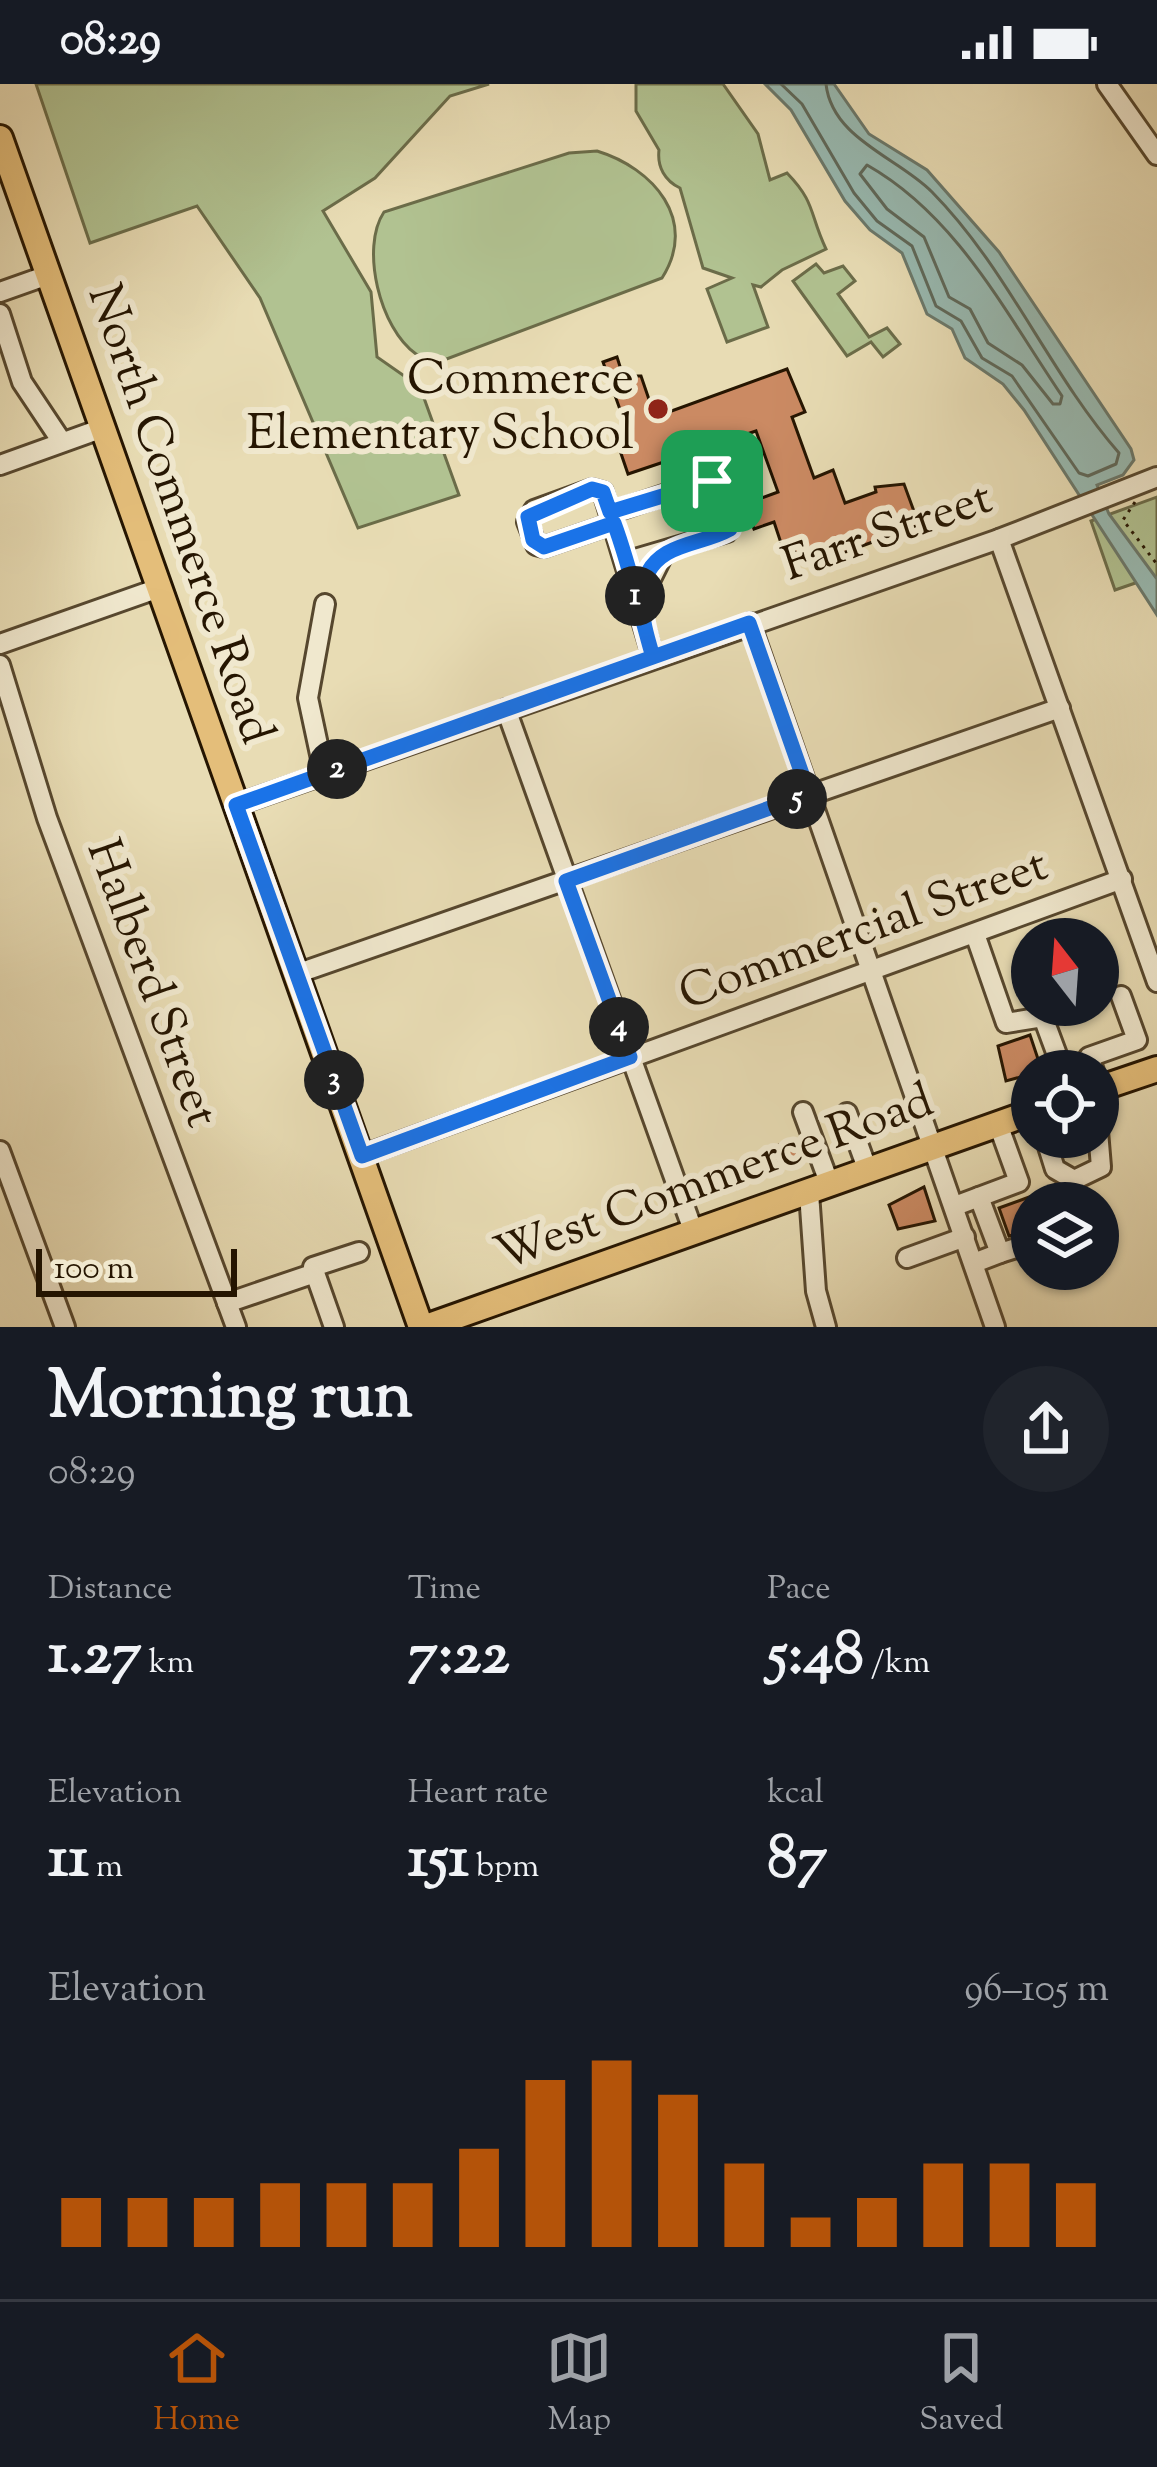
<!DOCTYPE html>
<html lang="en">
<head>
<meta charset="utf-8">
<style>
  body { margin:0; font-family:"Sorts Mill Goudy",serif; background:#20242c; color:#f1f3f6; height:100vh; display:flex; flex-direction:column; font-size:45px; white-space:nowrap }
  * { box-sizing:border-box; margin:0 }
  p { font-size:39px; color:#9ea1a6 }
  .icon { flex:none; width:66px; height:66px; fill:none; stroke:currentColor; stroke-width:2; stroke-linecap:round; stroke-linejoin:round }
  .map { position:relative; height:1243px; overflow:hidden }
  .drawer { display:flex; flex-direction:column; background:#171b24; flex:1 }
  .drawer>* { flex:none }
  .needle { width:78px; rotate:343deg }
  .controls { position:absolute; left:1011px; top:834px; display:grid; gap:24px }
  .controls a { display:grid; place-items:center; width:108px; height:108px; border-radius:50%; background:#171b24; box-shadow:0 3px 9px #0004; font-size:60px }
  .scale { position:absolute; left:36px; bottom:30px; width:201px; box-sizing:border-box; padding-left:12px; border:6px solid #251501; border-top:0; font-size:33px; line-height:42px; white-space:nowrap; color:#251501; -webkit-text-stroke:9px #f0e8ce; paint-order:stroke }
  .pin { position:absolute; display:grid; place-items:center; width:102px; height:102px; color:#fff; margin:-51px; border-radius:24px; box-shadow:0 6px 18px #0006 }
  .km { position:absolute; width:60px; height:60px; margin:-30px; border-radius:50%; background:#222; color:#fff; font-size:33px; line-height:60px; text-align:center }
  .round { display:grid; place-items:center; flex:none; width:126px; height:126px; border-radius:63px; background:#20242c }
  .head { display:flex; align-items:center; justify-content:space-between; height:204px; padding:0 48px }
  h1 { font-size:66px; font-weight:800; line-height:90px }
  .figures { display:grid; grid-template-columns:repeat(3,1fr); gap:18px; height:204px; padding:12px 48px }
  .figures div { display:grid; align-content:center }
  .figures b { font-size:60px; font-weight:800 }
  .figures small { font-size:33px; font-weight:400 }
  .figures p { font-size:33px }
  .chart { height:336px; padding:24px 48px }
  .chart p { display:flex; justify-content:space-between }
  .chart svg { width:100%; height:216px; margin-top:12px; stroke:#b45309; stroke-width:6 }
  .status { display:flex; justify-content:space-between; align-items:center; height:84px; padding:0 60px; background:#171b24; direction:ltr }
  .status svg { height:33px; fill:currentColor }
  .menu { display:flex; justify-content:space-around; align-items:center; height:168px; border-top:3px solid #363941; background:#171b24; font-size:33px; color:#9ea1a6 }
  .menu a { display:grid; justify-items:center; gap:6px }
  .menu .on { color:#b45309 }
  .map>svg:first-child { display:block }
</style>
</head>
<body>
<div class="status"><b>08:29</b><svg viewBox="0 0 49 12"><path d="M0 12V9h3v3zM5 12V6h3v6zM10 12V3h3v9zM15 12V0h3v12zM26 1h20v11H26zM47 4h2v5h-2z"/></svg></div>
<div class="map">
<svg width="1157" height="1243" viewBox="0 0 1157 1243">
  <rect width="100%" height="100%" fill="#e8dcb4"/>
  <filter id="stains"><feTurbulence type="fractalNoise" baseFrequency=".00167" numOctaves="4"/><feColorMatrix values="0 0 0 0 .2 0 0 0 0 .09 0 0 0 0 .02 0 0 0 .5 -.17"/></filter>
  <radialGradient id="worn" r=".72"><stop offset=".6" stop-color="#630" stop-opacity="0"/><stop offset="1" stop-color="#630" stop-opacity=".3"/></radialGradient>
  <g fill="#b1c291" stroke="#6b6c49" stroke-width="3">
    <polygon points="36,0 489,0 450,12 375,94 323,127 371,208 377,273 420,303 459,411 358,444 260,214 197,122 90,159"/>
    <path d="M636,0H723L758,50L770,96L787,89C816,119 809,129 826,165L782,186L761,203L753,201L768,243L727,258L707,205L732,194L703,184L680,104C665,97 657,83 659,66L636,27Z"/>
    <path d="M597,67C653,84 699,136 662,194L444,276C435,276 423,275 416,270C380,245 360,164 384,128L569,69Z"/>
    <polygon points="816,180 824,189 843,182 855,197 838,210 869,253 887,244 900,260 883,273 871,258 847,272 793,197"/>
    <polygon points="1157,413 1157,512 1150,494 1115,506 1091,437"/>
  </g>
  <polygon fill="#98bab2" stroke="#6a786b" stroke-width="3" points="765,0 834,0 869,50 927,86 999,168 1131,365 1134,376 1123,391 1097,401 1109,430 1157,495 1157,531 1024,326 1003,300 965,274 952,245 927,230 902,169 870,146 845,117 791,26"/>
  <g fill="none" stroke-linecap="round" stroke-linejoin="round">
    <g stroke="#5e685a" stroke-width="3">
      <path d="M781,0L802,20L854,109L877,137L912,162L936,222L961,237L982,274L1012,292L1079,389L1088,392L1116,380L1119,369C1049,289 1008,185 932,108C899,74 832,55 826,0"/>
      <path d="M867,81C957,132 1005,228 1062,312L1060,320H1053L1022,281L988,259L970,225L949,213L924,153L887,125L860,90Z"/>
    </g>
  </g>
  <g fill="#cb8a63" stroke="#251501" stroke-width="3">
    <polygon points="617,273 623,292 641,292 655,333 787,285 805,328 792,333 814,394 833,386 845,419 876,408 875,403 904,400 919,441 810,481 806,470 798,473 790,459 782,462 774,438 754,445 745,420 778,408 756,347 628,390 614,349 627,345 603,278"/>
    <polygon points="1030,951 1042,987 1006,997 998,962"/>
    <polygon points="793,1055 800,1078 769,1088 763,1068"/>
    <polygon points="924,1103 935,1137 898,1145 889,1121"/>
    <polygon points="1032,1112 1032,1146 1009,1152 999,1124"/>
  </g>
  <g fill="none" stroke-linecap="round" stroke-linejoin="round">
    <defs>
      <g id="minor">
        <polyline points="1107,0 1157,71"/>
        <polyline points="0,208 48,191"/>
        <polyline points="0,230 22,298 62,358"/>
        <polyline points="0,381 103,344"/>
        <path d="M610,429L708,396C724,402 736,433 727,448L625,478"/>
        <polyline points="614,439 544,463 536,461 527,438 534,426 592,405 603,408 653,573"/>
        <polyline points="999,455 1157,898"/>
        <polyline points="638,521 663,471"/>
        <polyline points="750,539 995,1243"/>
        <polyline points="0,560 159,504"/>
        <polyline points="0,581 47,734 236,1243"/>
        <polyline points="506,625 694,1149"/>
        <polyline points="324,689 308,614 325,520"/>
        <polyline points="236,721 999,455 1157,393"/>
        <polyline points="975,850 1006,939 1043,933 1063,987"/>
        <polyline points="296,890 1060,624"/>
        <polyline points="1094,987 1089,973 1137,956 1121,912"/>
        <polyline points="803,1028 830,1101"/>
        <polyline points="847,1029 868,1087"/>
        <polyline points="1045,1053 1055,1085 1074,1096 1101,1083 1098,1047"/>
        <polyline points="0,1067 65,1243"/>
        <polyline points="361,1072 1122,795"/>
        <polyline points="809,1109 816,1207 826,1243"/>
        <polyline points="955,1122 1019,1098 998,1040"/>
        <polyline points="1000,1169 1032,1159"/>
        <polyline points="907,1174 965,1153"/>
        <polyline points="974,1179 1000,1169 979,1113"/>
        <polyline points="315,1189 313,1183 359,1168"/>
        <polyline points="227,1219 315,1189 334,1243"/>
      </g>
      <g id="major">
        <polyline points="0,54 421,1243"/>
        <polyline points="1098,1005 1157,985"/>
        <polyline points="426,1243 1032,1028"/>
      </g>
    </defs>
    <use href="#minor" stroke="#56472e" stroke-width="24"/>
    <use href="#major" stroke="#251501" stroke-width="30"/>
    <polyline stroke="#251501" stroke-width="3" stroke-dasharray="3 6" stroke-linecap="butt" points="1135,418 1123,436 1156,479"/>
    <use href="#minor" stroke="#f0e8ce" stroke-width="18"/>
    <use href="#major" stroke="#e4be7a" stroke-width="24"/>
  </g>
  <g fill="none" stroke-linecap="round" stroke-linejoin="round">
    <defs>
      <path id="route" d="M712,397L610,428L603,408L592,405L528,433L533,456L544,463L614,439C630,482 640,529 653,573L236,721L362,1072L630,973L566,797L809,710L749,539L653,573C643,539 628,492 667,469C686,458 711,456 730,445V432L712,397"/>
    </defs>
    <use href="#route" stroke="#fff" stroke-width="24"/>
    <use href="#route" stroke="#1a73e8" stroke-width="15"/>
  </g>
  <circle fill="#8f2418" stroke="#f0e8ce" stroke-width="4.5" cx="658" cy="325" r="12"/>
  <g text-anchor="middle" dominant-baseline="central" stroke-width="12" stroke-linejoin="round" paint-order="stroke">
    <g font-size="48" fill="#251501" stroke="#f0e8ce" text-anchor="end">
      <text x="634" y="297">Commerce<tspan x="634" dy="55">Elementary School</tspan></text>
    </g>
    <g font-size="48" fill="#251501" stroke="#f0e8ce">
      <text transform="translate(178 431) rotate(71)">North Commerce Road</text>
      <text transform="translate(888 450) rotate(-19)">Farr Street</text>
      <text transform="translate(864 848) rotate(-20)">Commercial Street</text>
      <text transform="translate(150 900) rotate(70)">Halberd Street</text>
      <text transform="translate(715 1096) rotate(-20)">West Commerce Road</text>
    </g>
  </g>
  <rect width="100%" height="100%" filter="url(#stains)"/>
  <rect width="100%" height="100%" fill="url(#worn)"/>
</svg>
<div class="controls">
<a><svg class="needle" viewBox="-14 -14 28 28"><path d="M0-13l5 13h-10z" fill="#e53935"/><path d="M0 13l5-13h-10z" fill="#9ea1a6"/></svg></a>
<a><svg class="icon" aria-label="locate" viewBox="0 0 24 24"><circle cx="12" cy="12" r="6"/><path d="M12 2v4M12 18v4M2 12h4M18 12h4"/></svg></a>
<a><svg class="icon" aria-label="layers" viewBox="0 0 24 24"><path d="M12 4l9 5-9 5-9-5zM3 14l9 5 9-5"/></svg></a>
</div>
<div class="scale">100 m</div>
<div class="pin" style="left:712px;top:397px;background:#1e9e55"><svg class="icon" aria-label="arrive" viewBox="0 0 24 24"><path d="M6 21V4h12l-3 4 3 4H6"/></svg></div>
<b class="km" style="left:635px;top:512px">1</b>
<b class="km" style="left:337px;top:685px">2</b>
<b class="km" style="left:334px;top:996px">3</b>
<b class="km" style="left:619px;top:943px">4</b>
<b class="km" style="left:797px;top:715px">5</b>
</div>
<section class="drawer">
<div class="head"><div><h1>Morning run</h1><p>08:29</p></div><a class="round"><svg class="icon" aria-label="share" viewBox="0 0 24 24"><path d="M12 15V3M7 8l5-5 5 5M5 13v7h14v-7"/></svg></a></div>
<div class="figures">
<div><p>Distance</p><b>1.27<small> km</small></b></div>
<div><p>Time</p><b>7:22</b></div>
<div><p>Pace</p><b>5:48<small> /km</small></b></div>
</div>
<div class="figures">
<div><p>Elevation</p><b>11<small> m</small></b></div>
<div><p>Heart rate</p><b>151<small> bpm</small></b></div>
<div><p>kcal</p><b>87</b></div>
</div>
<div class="chart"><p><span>Elevation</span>96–105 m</p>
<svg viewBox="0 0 160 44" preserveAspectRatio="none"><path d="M5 44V34M15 44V34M25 44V34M35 44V31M45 44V31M55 44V31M65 44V24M75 44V10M85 44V6M95 44V13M105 44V27M115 44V38M125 44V34M135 44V27M145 44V27M155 44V31"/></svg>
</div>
</section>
<nav class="menu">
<a class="on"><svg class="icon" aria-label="home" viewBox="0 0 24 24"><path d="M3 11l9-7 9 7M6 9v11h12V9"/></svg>Home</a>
<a><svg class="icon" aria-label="map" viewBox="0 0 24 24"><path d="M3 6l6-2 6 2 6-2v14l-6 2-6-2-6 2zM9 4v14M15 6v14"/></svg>Map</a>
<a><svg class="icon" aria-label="saved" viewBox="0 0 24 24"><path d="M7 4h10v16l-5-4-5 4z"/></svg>Saved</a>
</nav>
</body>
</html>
